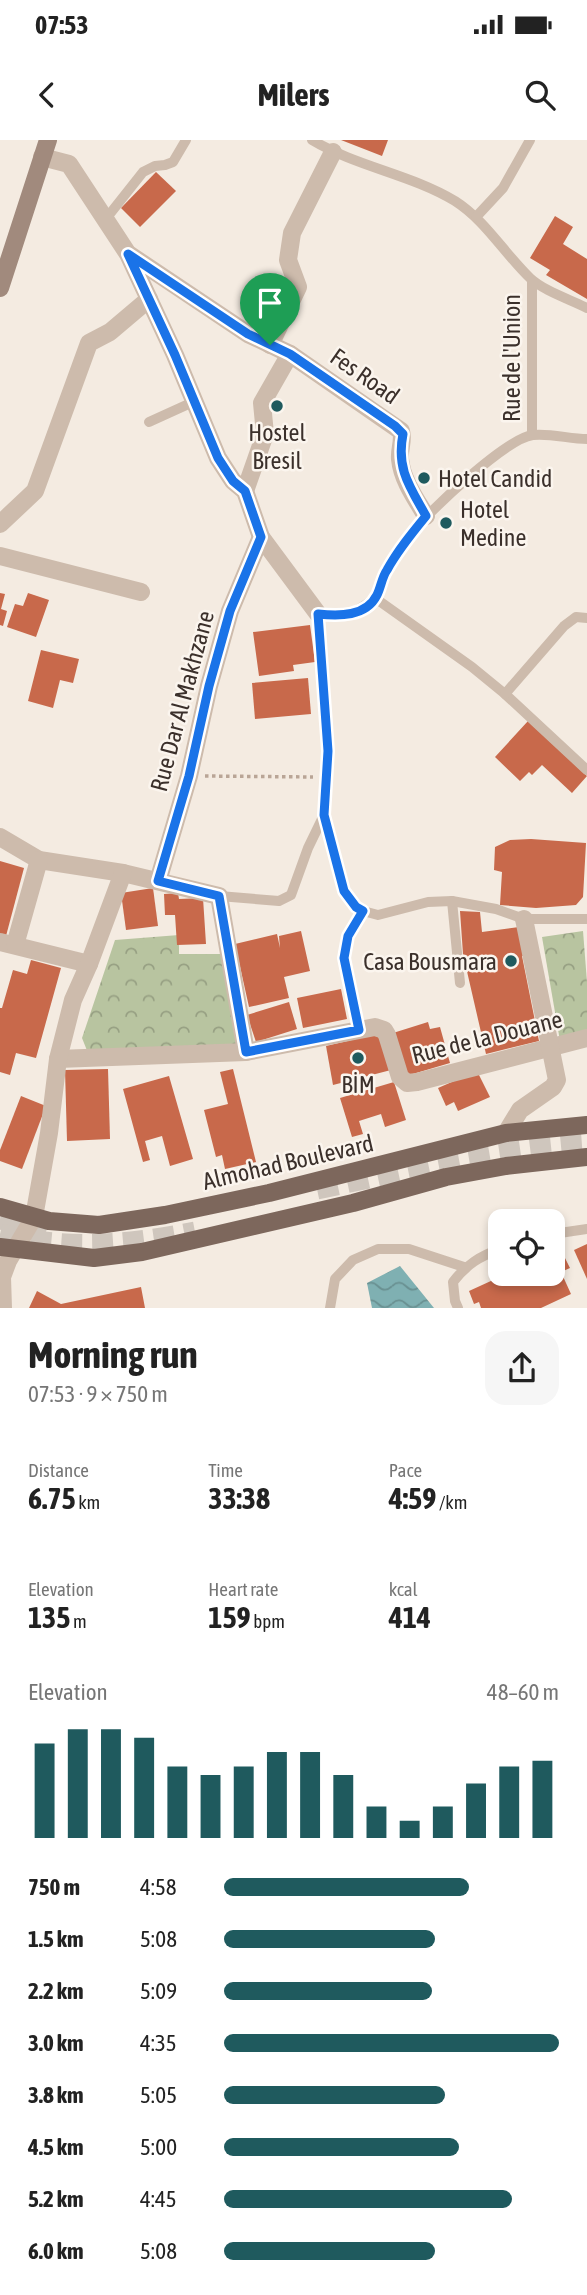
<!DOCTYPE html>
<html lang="en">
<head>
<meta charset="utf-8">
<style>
  body { margin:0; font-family:"Asap Condensed",sans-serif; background:#f6f6f6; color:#222; height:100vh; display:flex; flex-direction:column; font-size:26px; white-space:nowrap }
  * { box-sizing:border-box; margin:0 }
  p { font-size:23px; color:#767676 }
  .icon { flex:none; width:38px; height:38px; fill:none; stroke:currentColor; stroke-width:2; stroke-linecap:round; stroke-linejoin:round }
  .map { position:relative; height:1168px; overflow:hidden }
  .details { display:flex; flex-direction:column; background:#fff; flex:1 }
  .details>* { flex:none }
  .controls { position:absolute; left:488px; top:1069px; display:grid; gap:14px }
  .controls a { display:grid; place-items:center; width:77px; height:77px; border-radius:14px; background:#fff; box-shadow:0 4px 10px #0003; font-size:35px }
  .pin { position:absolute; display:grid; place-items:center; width:60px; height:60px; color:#fff; margin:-72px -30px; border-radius:50% 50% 50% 0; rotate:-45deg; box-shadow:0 0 7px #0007 }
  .pin .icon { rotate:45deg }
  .round { display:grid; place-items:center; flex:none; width:74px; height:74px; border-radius:21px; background:#f6f6f6 }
  .headline { display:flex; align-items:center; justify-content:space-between; height:119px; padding:0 28px }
  h1 { font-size:38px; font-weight:700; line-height:52px }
  .metrics { display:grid; grid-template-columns:repeat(3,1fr); gap:10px; height:119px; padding:7px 28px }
  .metrics div { display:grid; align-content:center }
  .metrics b { font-size:30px; font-weight:700 }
  .metrics small { font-size:19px; font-weight:400 }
  .metrics p { font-size:19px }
  .chart { height:196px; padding:14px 28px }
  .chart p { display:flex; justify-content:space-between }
  .chart svg { width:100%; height:126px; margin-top:7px; stroke:#1f5a5e; stroke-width:6 }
  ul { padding:0 28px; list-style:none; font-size:23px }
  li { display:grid; grid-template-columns:112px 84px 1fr; align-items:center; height:52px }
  li i { height:18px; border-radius:9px; background:#1f5a5e }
  .status { display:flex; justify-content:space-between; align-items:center; height:49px; padding:0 35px; background:#fff; direction:ltr }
  .status svg { height:19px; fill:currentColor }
  header { display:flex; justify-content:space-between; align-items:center; height:91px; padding:0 28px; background:#fff; font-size:32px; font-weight:700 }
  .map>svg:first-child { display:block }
</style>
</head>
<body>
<div class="status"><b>07:53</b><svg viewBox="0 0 49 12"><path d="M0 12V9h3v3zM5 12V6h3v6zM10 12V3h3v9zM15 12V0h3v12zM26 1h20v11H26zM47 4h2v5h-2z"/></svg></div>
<header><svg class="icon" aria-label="back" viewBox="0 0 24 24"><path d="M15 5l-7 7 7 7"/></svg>Milers<svg class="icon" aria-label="search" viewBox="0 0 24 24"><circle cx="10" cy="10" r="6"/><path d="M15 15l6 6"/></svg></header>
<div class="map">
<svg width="587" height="1168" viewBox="0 0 587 1168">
  <defs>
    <pattern id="park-crowns" width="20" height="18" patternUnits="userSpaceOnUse" patternTransform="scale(1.75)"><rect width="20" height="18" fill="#b8c4a0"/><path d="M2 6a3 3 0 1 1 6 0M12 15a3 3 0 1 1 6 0" fill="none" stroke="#97a083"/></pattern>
    <pattern id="water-waves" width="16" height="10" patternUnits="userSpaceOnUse" patternTransform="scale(1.75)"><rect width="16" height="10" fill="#7fb0b2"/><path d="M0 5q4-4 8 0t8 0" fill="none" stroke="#699091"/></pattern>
  </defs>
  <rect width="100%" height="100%" fill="#f4ebe1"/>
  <g fill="url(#park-crowns)">
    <polygon points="583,791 587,842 587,896 560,901 542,797"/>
    <polygon points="179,795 179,814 222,814 246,912 90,918 82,898 115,800"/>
  </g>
  <polygon fill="url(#water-waves)" points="400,1126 434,1168 372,1168 367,1143"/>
  <g fill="#c8694b">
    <polygon points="341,0 388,0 382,16"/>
    <polygon points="156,32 176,51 140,87 121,68"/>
    <polygon points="555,76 573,87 563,104 587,119 587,159 546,135 550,130 530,118"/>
    <polygon points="0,453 5,454 1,469 7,471 3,486 0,485"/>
    <polygon points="28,453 49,460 36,497 7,487 15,464 23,466"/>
    <polygon points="310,485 315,522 293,525 294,531 259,536 253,492"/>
    <polygon points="41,510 79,519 73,543 60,540 53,568 28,561"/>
    <polygon points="308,538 311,574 255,579 252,543"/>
    <polygon points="528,581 587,636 572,653 542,625 532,635 529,632 520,641 495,617"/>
    <polygon points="531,699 586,703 583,757 576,765 536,768 500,765 502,732 494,730 495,707 510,700"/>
    <polygon points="0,721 24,728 6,796 0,794"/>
    <polygon points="153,748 158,786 126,790 121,753"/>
    <polygon points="178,753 179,759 203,758 206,804 177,805 175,775 165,775 164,754"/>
    <polygon points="460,771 480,772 482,792 519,787 526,815 522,816 539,901 486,914 463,814"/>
    <polygon points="301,791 310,831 284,837 289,858 249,867 235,804 277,794 280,808 279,796"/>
    <polygon points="31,820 61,828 36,918 16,913 10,935 0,932 0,868 2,868 13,830 27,834"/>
    <polygon points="341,849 347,879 303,888 297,858"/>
    <polygon points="289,862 297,889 256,902 247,875"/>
    <polygon points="428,882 430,889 440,887 450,923 406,936 393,893"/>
    <polygon points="382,893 391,930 333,945 326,906"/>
    <polygon points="108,929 110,999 67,1001 65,930"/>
    <polygon points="233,929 256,1022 225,1029 222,1015 216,1017 204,970 228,964 220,932"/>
    <polygon points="477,931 490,957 458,971 454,962 446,966 438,948"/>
    <polygon points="169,936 193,1019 170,1026 162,996 145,1001 150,1020 143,1022 123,949"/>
    <polygon points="394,942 406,980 385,987 381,974 359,981 363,994 352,997 340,958"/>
    <polygon points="21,956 46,966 22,1029 0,1021 0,1010"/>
    <polygon points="587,1104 587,1139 574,1110"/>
    <polygon points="563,1114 570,1128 561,1132 571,1154 541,1168 481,1168 479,1162 474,1164 469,1151 504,1135 506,1139 518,1134 553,1134 553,1118"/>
    <polygon points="141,1147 145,1168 29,1168 37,1151 61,1164"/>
  </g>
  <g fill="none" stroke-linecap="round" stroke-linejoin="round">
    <g stroke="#cfc6bd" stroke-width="21" stroke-dasharray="21 10" stroke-linecap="butt">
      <path d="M317,1049C407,1030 495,1009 587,1003"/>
      <polyline points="0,1079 47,1087"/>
      <path d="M0,1094C69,1111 127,1105 195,1092"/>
    </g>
    <polyline stroke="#b9a596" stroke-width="3.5" stroke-dasharray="3.5 3.5" stroke-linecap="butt" points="205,636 313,637"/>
    <g stroke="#cdbbac" stroke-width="10">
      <path d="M312,0C357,27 410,34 455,61C485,80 504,113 530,138C544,151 569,159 587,168"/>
      <polyline points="476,77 503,48 530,0"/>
      <polyline points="105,80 143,32 155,26 165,25 173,22 186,0"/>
      <polyline points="149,282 193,262"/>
      <polyline points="532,295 532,141"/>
      <path d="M375,458C384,436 394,416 408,397C426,374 506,298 533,295C550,293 570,299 587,299"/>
      <polyline points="375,458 472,527 505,554 587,630"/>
      <polyline points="505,554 564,486 576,477 587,478"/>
      <path d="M324,675C332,704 337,755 363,771L348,796L344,818L359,890"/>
      <path d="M219,756L279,761L291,755L308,708L324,675L328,611L318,474C346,477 353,475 375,458"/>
      <polyline points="452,761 460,843"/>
      <polyline points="363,771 378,775 428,762 452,761 496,769 524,779 587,779"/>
      <polyline points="553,1094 587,1089"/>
      <polyline points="330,1168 335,1139 353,1120 378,1109 409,1109 464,1127"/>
      <path d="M458,1168L455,1161L453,1142C466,1125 480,1116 500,1109"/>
    </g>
    <g stroke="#cdbbac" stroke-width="18">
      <polyline points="42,17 69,24 128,114 175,215 218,318 233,341 245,351 261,397 318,474"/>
      <path d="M130,115L248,194L290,214L401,291C404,300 399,309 400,319C402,340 416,359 426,376"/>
      <polyline points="270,205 298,147 288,120 292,93 333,12"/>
      <polyline points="245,351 265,294 262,263 290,214"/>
      <polyline points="0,384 35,351 89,203 110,192 149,159"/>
      <polyline points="0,416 141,452"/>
      <polyline points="0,697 39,720 123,733 219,756 246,912"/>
      <polyline points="158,741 189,636 209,546 230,471 261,397"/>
      <polyline points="0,802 89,824"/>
      <polyline points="15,805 39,720"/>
      <polyline points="58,919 246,912 375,887 384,890 387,895 400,937 407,943 417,942 587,898"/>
      <polyline points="506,993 520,970 553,947 557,940 524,779"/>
      <polyline points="3,1168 2,1137 8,1121 34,1077 49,993 58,919 73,860 89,824 123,733"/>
    </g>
    <polyline stroke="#a18a7d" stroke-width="18" points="0,148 48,0"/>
    <g stroke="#7d675c" stroke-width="18">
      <polyline points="0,1067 49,1081 99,1085 165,1075 269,1053 506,993 587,985"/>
      <polyline points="0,1107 94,1118 142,1112 353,1063 446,1037 506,1026 587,1017"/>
    </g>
  </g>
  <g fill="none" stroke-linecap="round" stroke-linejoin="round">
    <defs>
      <path id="route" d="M128,114L248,194L290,214L395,286L403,294C396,329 410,347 426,376C412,393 398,410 387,430C382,437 381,447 377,455C366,477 339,476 318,474L328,611L324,675L344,751L356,767L363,771L348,796L344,818L359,890L246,912L219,756L158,741L189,636L209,546L230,471L261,397L245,351L233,341L218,318L175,215Z"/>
    </defs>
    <use href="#route" stroke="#fff" stroke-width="14"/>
    <use href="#route" stroke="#1a73e8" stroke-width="9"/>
  </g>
  <g fill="#1f5a5e" stroke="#fbf5ee" stroke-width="2.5">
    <circle cx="277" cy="266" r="7"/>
    <circle cx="424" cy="338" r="7"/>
    <circle cx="446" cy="383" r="7"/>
    <circle cx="511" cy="821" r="7"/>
    <circle cx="358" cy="918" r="7"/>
  </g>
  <g text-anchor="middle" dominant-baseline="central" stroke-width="5" stroke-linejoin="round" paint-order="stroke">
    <g font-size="24" fill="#3b302b" stroke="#fbf5ee">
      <text transform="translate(511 218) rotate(-90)">Rue de l'Union</text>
      <text transform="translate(365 236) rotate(35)">Fes Road</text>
      <text transform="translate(182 561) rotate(-75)">Rue Dar Al Makhzane</text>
      <text transform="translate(487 897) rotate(-14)">Rue de la Douane</text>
      <text transform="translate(288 1022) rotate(-13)">Almohad Boulevard</text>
    </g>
    <g font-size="24" fill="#3b302b" stroke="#fbf5ee">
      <text x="277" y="292">Hostel<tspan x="277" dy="28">Bresil</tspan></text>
      <text x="438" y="338" text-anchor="start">Hotel Candid</text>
      <text x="460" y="369" text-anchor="start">Hotel<tspan x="460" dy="28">Medine</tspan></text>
      <text x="497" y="821" text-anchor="end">Casa Bousmara</text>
      <text x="358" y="944">BİM</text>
    </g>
  </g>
</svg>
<div class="controls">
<a><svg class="icon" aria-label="locate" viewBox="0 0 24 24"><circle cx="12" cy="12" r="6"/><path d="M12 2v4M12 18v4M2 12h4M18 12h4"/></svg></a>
</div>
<div class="pin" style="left:270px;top:205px;background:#1e9e55"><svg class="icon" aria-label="arrive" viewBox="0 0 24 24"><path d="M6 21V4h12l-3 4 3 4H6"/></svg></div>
</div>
<section class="details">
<div class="headline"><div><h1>Morning run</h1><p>07:53 · 9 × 750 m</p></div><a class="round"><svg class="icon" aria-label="share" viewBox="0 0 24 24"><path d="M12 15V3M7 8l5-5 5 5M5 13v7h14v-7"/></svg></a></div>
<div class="metrics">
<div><p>Distance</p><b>6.75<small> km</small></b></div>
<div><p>Time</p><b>33:38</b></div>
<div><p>Pace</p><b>4:59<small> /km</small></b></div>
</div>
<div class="metrics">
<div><p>Elevation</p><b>135<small> m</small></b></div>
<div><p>Heart rate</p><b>159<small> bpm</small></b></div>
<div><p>kcal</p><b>414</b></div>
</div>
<div class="chart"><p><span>Elevation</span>48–60 m</p>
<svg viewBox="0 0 160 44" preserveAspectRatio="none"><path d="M5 44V11M15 44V6M25 44V6M35 44V9M45 44V19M55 44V22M65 44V19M75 44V14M85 44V14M95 44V22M105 44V33M115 44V38M125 44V33M135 44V25M145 44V19M155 44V17"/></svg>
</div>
<ul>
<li><b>750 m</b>4:58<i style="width:73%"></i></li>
<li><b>1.5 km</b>5:08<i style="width:63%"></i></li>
<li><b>2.2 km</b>5:09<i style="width:62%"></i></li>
<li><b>3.0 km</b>4:35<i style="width:100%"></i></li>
<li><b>3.8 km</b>5:05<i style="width:66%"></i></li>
<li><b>4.5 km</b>5:00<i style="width:70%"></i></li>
<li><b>5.2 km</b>4:45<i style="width:86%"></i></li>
<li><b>6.0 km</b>5:08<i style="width:63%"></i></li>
</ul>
</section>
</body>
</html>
